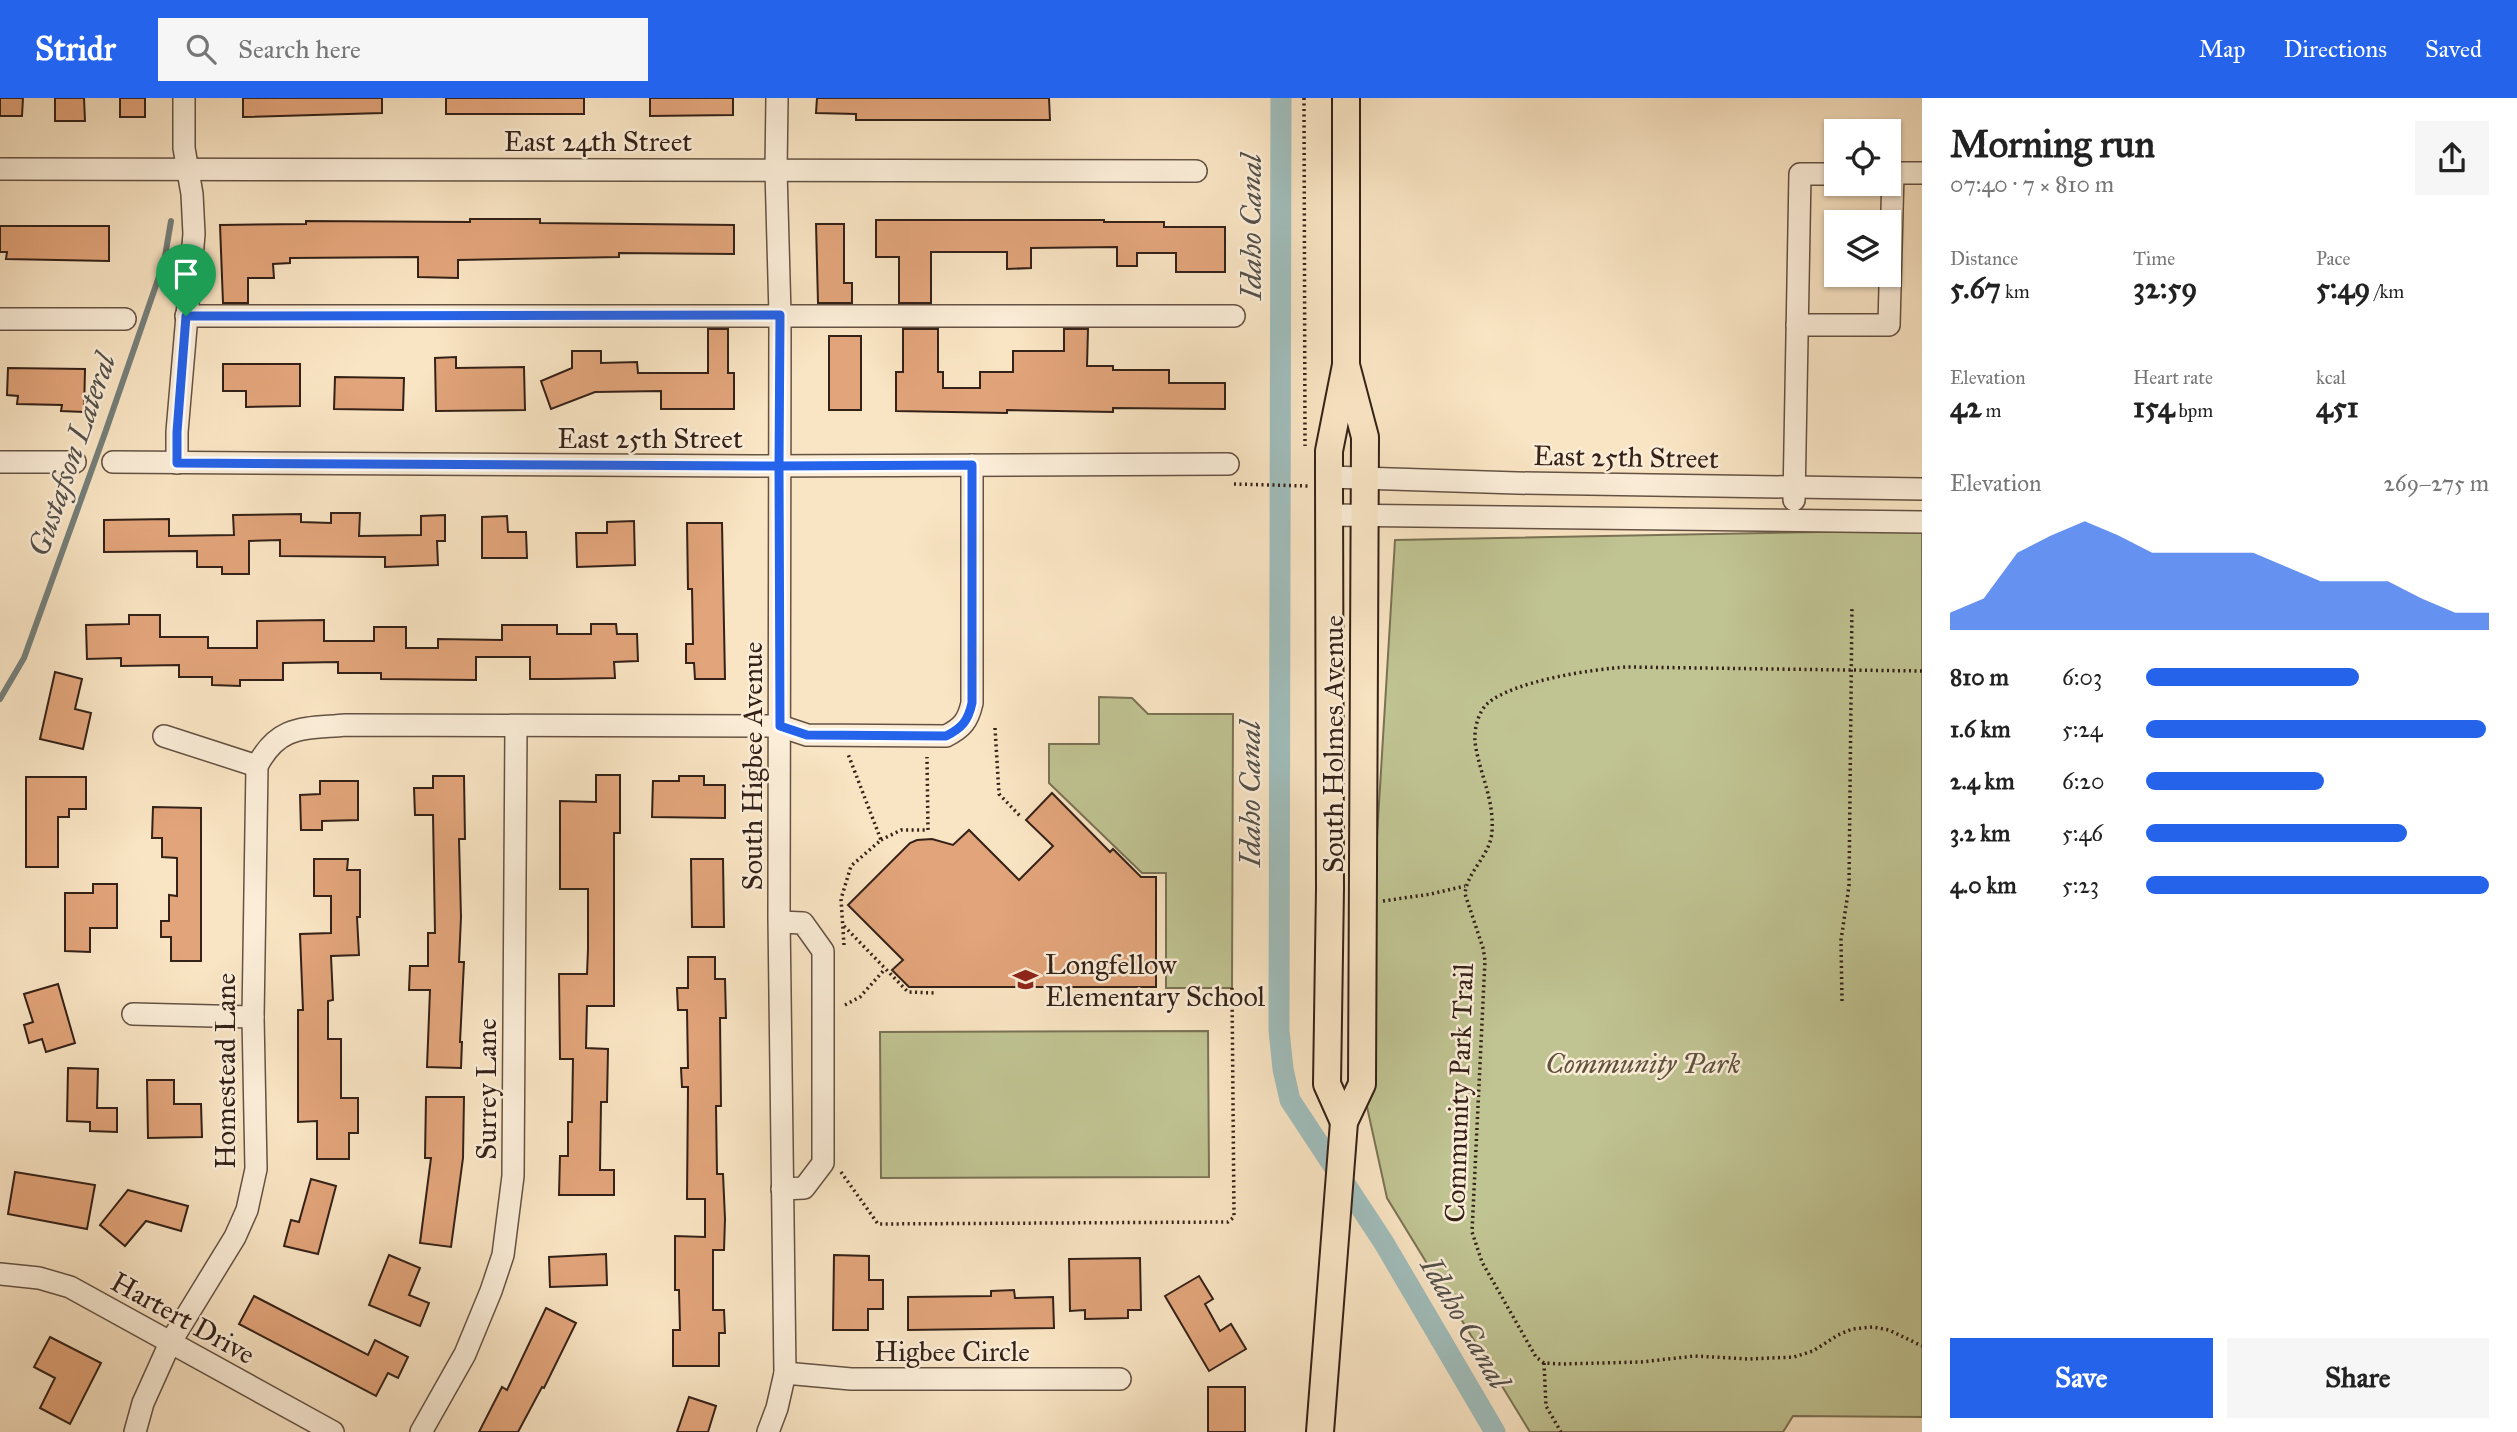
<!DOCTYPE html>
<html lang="en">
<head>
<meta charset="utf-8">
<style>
  body { margin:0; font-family:"IM FELL Great Primer",serif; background:#f6f6f6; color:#222; height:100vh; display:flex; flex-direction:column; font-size:26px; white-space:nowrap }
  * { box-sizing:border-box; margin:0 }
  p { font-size:23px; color:#767676 }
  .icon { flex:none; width:38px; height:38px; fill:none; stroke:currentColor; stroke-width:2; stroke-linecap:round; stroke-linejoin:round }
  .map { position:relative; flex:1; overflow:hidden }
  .panel { display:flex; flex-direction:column; background:#fff; width:595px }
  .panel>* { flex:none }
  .buttons { position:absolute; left:1824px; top:21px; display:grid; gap:14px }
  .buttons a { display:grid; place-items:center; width:77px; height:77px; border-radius:0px; background:#fff; box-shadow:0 2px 5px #0004; font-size:35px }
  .pin { position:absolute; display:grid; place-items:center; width:60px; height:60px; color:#fff; margin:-72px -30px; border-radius:50% 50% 50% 0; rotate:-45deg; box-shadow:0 0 7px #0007 }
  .pin .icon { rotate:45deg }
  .round { display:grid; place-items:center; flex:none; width:74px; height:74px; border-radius:0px; background:#f6f6f6 }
  .headline { display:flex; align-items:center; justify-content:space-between; height:119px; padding:0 28px }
  h1 { font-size:38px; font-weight:700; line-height:52px }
  .metrics { display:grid; grid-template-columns:repeat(3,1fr); gap:10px; height:119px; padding:7px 28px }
  .metrics div { display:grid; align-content:center }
  .metrics b { font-size:30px; font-weight:700 }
  .metrics small { font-size:19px; font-weight:400 }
  .metrics p { font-size:19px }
  .chart { height:196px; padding:14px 28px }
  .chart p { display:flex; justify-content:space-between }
  .chart svg { width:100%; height:126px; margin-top:7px; fill:#2563eb; opacity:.7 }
  .cta { display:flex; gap:14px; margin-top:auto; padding:14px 28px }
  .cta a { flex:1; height:80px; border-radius:0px; background:#2563eb; color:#fff; font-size:28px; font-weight:700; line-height:80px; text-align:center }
  .cta a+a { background:#f6f6f6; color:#222 }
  ul { padding:0 28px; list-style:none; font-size:23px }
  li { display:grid; grid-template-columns:112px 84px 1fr; align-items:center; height:52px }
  li i { height:18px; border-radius:9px; background:#2563eb }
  header { display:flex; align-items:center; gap:42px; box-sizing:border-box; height:98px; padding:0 35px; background:#2563eb; color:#fff }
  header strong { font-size:33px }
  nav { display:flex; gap:38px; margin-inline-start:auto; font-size:24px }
  .search { width:490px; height:63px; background:#f6f6f6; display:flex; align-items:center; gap:18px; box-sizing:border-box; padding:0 24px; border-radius:0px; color:#767676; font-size:26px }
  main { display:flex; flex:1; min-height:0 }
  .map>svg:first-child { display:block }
</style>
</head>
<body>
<header>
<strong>Stridr</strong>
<div class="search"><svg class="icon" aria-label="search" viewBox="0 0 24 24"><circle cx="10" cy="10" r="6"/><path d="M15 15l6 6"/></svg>Search here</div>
<nav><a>Map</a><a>Directions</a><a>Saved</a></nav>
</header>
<main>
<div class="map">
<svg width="1922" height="1334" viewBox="0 0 1922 1334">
  <rect width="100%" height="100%" fill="#f9e4c3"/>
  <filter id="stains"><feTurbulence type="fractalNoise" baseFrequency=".00286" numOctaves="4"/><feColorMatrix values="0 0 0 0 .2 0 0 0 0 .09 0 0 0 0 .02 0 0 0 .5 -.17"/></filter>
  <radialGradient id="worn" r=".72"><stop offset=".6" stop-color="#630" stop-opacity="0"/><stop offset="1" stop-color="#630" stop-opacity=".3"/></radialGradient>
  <g fill="#c0c392" stroke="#7a7255" stroke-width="2">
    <polygon points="1922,432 1922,1319 1793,1318 1783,1334 1530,1334 1387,1100 1362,986 1395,442"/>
    <polygon points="1099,599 1132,600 1148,616 1233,616 1232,890 1166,890 1166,775 1142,775 1049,685 1049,646 1099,646"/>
    <polygon points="1208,933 1209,1079 881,1080 880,934"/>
  </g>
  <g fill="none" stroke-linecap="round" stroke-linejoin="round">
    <polyline stroke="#757f7a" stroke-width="6" points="0,601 24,560 105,335 164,164 171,123"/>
    <polyline stroke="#a0bdbb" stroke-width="21" points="1281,0 1279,932 1283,971 1290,1002 1384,1145 1495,1334"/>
  </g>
  <g fill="#e2a47a" stroke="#342118" stroke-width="2">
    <polygon points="0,0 23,0 22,18 0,18"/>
    <polygon points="55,0 84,0 85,23 55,23"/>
    <rect x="120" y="0" width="25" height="19"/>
    <polygon points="243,0 382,0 382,15 243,19"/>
    <rect x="446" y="0" width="138" height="16"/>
    <polygon points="650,0 733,0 733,17 650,18"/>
    <polygon points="817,0 1049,0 1050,22 856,22 856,16 816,15"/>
    <polygon points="470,121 540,121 540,125 734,127 734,156 619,155 619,159 458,162 458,180 418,179 418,159 290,160 290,165 273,166 274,180 248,180 248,205 223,205 220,127 306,126 306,123 470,124"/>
    <polygon points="876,122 1104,122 1104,124 1164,124 1164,129 1225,129 1225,174 1176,174 1176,155 1137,155 1137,168 1117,168 1117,149 1031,150 1031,170 1007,171 1007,154 931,154 931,205 899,205 899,159 876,159"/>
    <polygon points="816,126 844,126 844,185 852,185 852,205 818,205"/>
    <polygon points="0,128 109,128 109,163 6,161 7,154 0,154"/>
    <polygon points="708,231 728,231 728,275 734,275 734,311 661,311 661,293 595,294 551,311 541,283 572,270 572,253 601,253 601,265 637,264 638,275 708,275"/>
    <polygon points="903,231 938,231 938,274 943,274 943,290 980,290 980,274 1013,274 1013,253 1064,253 1064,231 1088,231 1087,268 1113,268 1113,272 1169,272 1169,285 1225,285 1225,311 1113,310 1113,314 1007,312 1007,315 896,313 896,274 903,274"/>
    <rect x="829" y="238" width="32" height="74"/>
    <polygon points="456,259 456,270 524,269 525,312 436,313 435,260"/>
    <polygon points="223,266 300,266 300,308 246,309 246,293 223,293"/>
    <polygon points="8,270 85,271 84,314 61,313 62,307 17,306 18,298 7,297"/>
    <polygon points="335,279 404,280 403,312 334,311"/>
    <polygon points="331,415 360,415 359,438 421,437 421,418 445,417 445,443 437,443 438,467 385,469 385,459 280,458 280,442 249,443 249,476 222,476 222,469 197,469 197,453 104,454 104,422 169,421 169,438 234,437 233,417 301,416 301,424 331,425"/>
    <polygon points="507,418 508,434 526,434 527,460 482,460 482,419"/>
    <polygon points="634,423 635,467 577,469 576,435 607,435 607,424"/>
    <polygon points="687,425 722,425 725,581 695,581 694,565 686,565 686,546 693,546 692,491 688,491"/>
    <polygon points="129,517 160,517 160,539 208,539 208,550 257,550 257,523 324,522 324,543 374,543 374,529 406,529 406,550 438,550 438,541 502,542 502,527 557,527 557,536 591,536 591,526 616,526 617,536 637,536 638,563 614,564 615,580 557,581 530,581 530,559 476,559 476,582 381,581 381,575 338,575 338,564 283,565 283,582 240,582 240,588 212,587 212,579 179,579 179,567 121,568 121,560 87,561 86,527 129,526"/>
    <polygon points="55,574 82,581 75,611 91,615 83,651 40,641"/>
    <polygon points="596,677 620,677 620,735 614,735 614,908 587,908 586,950 608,951 607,1004 601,1004 600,1072 614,1072 614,1097 559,1097 560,1058 568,1058 568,1024 572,1024 573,961 560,961 559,876 587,876 588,851 588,791 560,791 560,703 596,704"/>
    <polygon points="433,678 464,678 465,741 459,741 461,819 459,864 464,864 460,944 462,944 461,970 427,969 430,892 409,892 410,868 428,868 428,835 435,835 433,717 415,717 414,690 433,690"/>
    <polygon points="679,678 704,678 704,687 725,687 725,720 652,719 653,683 679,683"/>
    <polygon points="26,679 86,679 86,711 69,711 69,719 58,719 58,769 26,769"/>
    <polygon points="320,683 358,683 358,722 322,723 322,732 301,732 300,697 320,696"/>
    <polygon points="1052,695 1110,754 1113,751 1141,779 1156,779 1156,889 909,889 892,872 903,862 848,807 910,745 917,742 932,741 953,747 969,732 1019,782 1053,748 1026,722"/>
    <polygon points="153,709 201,710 201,863 171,863 171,839 161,839 161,823 169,823 169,797 177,798 177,760 162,759 162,740 152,740"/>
    <polygon points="314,761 348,761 347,772 360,772 360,819 357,819 359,857 331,858 333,902 328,903 328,941 341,941 341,1000 358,1000 358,1035 349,1035 349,1061 317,1061 317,1023 298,1024 298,912 303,912 300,836 331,835 331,798 314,798"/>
    <polygon points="691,761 723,761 724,829 692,829"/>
    <polygon points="93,786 117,786 117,830 90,830 90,854 65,853 65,795 93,795"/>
    <polygon points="688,859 715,859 715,881 725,881 726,920 720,920 721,1008 716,1008 717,1076 723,1076 725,1121 724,1152 713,1152 713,1212 724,1212 725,1235 719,1235 719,1268 673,1268 673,1232 680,1232 679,1192 675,1192 675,1138 705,1139 705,1101 687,1101 688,989 682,989 681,970 688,970 687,912 678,912 677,890 688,890"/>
    <polygon points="58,886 75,945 46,954 42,941 29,945 24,927 33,924 24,896"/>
    <polygon points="68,970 98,971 97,1010 117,1010 117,1034 90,1033 90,1024 67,1023"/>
    <polygon points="147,982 174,982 174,1006 201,1006 202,1039 148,1040"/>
    <polygon points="426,999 464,999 463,1060 451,1149 420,1145 431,1060 425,1060"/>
    <polygon points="15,1074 95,1087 87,1131 8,1116"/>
    <polygon points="311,1081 336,1088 318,1156 284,1148 291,1122 299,1124"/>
    <polygon points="128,1092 188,1108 181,1133 146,1123 125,1148 100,1127"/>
    <polygon points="606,1156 607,1187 550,1189 549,1159"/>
    <polygon points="389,1157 420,1170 409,1197 429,1205 420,1228 369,1207"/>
    <polygon points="834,1157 869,1158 869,1182 883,1182 883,1211 868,1211 868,1232 833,1232"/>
    <polygon points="1140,1160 1141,1212 1128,1212 1128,1220 1085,1221 1085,1212 1070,1213 1069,1161"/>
    <polygon points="1199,1178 1213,1201 1205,1206 1220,1233 1231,1226 1246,1251 1209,1273 1165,1198"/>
    <polygon points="1014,1192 1015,1200 1053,1199 1054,1230 908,1232 908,1199 991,1198 991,1193"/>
    <polygon points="254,1198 368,1257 375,1242 408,1259 398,1280 388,1275 376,1298 239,1226"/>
    <polygon points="546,1210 576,1225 544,1290 542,1289 518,1334 479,1334 502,1289 507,1292"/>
    <polygon points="50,1239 101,1265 70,1326 40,1310 55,1280 34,1269"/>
    <rect x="1208" y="1289" width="37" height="45"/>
    <polygon points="689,1299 716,1308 708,1334 677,1334"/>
  </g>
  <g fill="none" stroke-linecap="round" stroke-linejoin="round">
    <defs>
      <g id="minor">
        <polyline points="0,71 1196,73"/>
        <polyline points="1888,75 1922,75"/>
        <polyline points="186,218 1234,218"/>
        <polyline points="0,221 125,221"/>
        <polyline points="1797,227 1889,227 1893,75"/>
        <polyline points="0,364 75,364"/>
        <polyline points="113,364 752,368 1228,366"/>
        <polyline points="177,365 177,334 194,136 192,96 184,50 184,0"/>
        <polyline points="1329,379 1517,385 1922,391"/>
        <polyline points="1794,402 1800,76 1836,76"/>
        <polyline points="1329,417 1922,424"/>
        <polyline points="164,638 257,668"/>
        <polyline points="780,824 803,825 823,853 823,1065 804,1090 782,1091"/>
        <polyline points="133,916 253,919"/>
        <polyline points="0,1176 39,1180 70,1189 333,1334"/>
        <polyline points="785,1275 851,1281 1120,1281"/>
        <path d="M135,1334L143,1305L170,1245L235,1139L247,1112L256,1071L253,919L257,668C279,626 304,631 346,627L780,628L807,637L946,638C962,630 968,623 972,605V367"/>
        <polyline points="421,1334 465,1256 491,1193 503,1157 513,1078 516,628"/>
        <polyline points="768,1334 777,1310 785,1275 779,820 780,217 776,72 777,0"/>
      </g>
      <g id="major">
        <polyline points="1344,1024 1327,986 1330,790 1329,379 1329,353 1346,267 1346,0"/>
        <polyline points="1320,1334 1344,1024 1362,986 1365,339 1346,267"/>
      </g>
    </defs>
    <use href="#minor" stroke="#655243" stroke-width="24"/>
    <use href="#major" stroke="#342118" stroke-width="30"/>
    <g stroke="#342118" stroke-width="3.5" stroke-dasharray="2 3.5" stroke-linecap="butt">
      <polyline points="1304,0 1305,348"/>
      <polyline points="1234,386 1308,388"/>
      <path d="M1922,573L1627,569C1592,571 1514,583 1488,605C1478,614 1474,631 1475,644C1479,675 1494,699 1492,733C1491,757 1467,773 1465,796L1483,850L1485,862L1472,1134L1482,1164L1536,1259L1544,1265L1561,1266L1641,1264L1695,1258L1749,1261L1794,1259L1813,1253L1838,1237L1852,1231L1873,1229L1889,1232L1922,1248"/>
      <polyline points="995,630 999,696 1021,719"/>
      <polyline points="881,742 901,732 928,732 927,659"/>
      <polyline points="1383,803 1431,796 1465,788"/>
      <polyline points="844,828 908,894 935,895"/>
      <polyline points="844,847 841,801 851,768 881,742 848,656"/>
      <polyline points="1842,903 1841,842 1849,788 1852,508"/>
      <polyline points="845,907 860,899 885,871"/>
      <polyline points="841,1074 878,1126 1228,1124 1234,1119 1232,890"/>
      <polyline points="1544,1265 1546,1308 1561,1334"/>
    </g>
    <use href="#minor" stroke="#fbedd8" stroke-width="21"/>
    <use href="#major" stroke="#f9e4c3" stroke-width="26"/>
  </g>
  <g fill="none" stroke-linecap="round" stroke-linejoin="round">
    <defs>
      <path id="route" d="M186,218L177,334V365L779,368L780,628L807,637L946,638C962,630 968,623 972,605V367L779,368L780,217L186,218"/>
    </defs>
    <use href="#route" stroke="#fff" stroke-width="14"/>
    <use href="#route" stroke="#2563eb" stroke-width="9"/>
  </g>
  <defs>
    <symbol id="school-bare" viewBox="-9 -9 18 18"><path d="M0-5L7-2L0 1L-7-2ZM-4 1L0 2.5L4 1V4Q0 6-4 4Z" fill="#8f2418" stroke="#fbedd8" stroke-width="2.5" paint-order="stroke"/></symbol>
  </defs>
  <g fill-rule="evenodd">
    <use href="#school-bare" x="1008" y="864" width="35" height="35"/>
  </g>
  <g text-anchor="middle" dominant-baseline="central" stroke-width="5" stroke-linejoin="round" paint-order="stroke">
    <g font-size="28" fill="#342118" stroke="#fbedd8">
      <text x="598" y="43">East 24th Street</text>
      <text x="650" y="340">East 25th Street</text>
      <text transform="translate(1626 359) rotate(1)">East 25th Street</text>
      <text transform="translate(1333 646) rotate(-90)">South Holmes Avenue</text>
      <text transform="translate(752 668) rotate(-90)">South Higbee Avenue</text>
      <text transform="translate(225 973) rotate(-90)">Homestead Lane</text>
      <text transform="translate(486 991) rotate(-90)">Surrey Lane</text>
      <text transform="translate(1459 995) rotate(-88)">Community Park Trail</text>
      <text transform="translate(183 1220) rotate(29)">Hartert Drive</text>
      <text x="952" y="1253">Higbee Circle</text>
    </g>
    <g font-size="28" fill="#342118" stroke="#fbedd8" text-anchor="start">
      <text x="1045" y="866">Longfellow<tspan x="1045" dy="32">Elementary School</tspan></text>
    </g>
    <g font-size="28" font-style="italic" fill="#5e523d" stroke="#fbedd8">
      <text x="1643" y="965">Community Park</text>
    </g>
    <g font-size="30" font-style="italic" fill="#545049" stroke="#fbedd8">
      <text transform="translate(1251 129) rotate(-90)">Idaho Canal</text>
      <text transform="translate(72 357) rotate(-71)">Gustafson Lateral</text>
      <text transform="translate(1250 696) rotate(-90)">Idaho Canal</text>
      <text transform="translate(1465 1225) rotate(60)">Idaho Canal</text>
    </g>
  </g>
  <rect width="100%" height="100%" filter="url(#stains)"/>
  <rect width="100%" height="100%" fill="url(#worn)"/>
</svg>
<div class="buttons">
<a><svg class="icon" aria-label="locate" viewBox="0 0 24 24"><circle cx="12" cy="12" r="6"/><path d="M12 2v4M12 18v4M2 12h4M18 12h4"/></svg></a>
<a><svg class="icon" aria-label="layers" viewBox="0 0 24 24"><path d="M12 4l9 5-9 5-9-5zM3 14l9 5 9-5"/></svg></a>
</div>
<div class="pin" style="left:186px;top:218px;background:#1e9e55"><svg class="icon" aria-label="arrive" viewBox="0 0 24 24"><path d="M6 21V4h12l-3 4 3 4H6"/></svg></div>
</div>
<section class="panel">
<div class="headline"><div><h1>Morning run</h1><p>07:40 · 7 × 810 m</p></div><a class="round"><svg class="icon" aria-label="share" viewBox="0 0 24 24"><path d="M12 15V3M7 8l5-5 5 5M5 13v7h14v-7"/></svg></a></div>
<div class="metrics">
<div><p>Distance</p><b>5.67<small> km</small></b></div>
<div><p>Time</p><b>32:59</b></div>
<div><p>Pace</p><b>5:49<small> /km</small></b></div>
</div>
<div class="metrics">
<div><p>Elevation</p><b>42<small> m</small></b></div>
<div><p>Heart rate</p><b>154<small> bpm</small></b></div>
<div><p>kcal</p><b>451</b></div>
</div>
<div class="chart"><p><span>Elevation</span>269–275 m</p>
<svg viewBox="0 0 160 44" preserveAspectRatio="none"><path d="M0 44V38L10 33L20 17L30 11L40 6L50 11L60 17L70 17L80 17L90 17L100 22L110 27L120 27L130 27L140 33L150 38L160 38V44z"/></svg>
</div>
<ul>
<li><b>810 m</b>6:03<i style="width:62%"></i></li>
<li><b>1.6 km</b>5:24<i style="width:99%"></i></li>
<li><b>2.4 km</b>6:20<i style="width:52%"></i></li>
<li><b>3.2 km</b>5:46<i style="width:76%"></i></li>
<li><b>4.0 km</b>5:23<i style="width:100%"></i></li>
</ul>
<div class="cta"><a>Save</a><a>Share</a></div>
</section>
</main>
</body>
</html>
